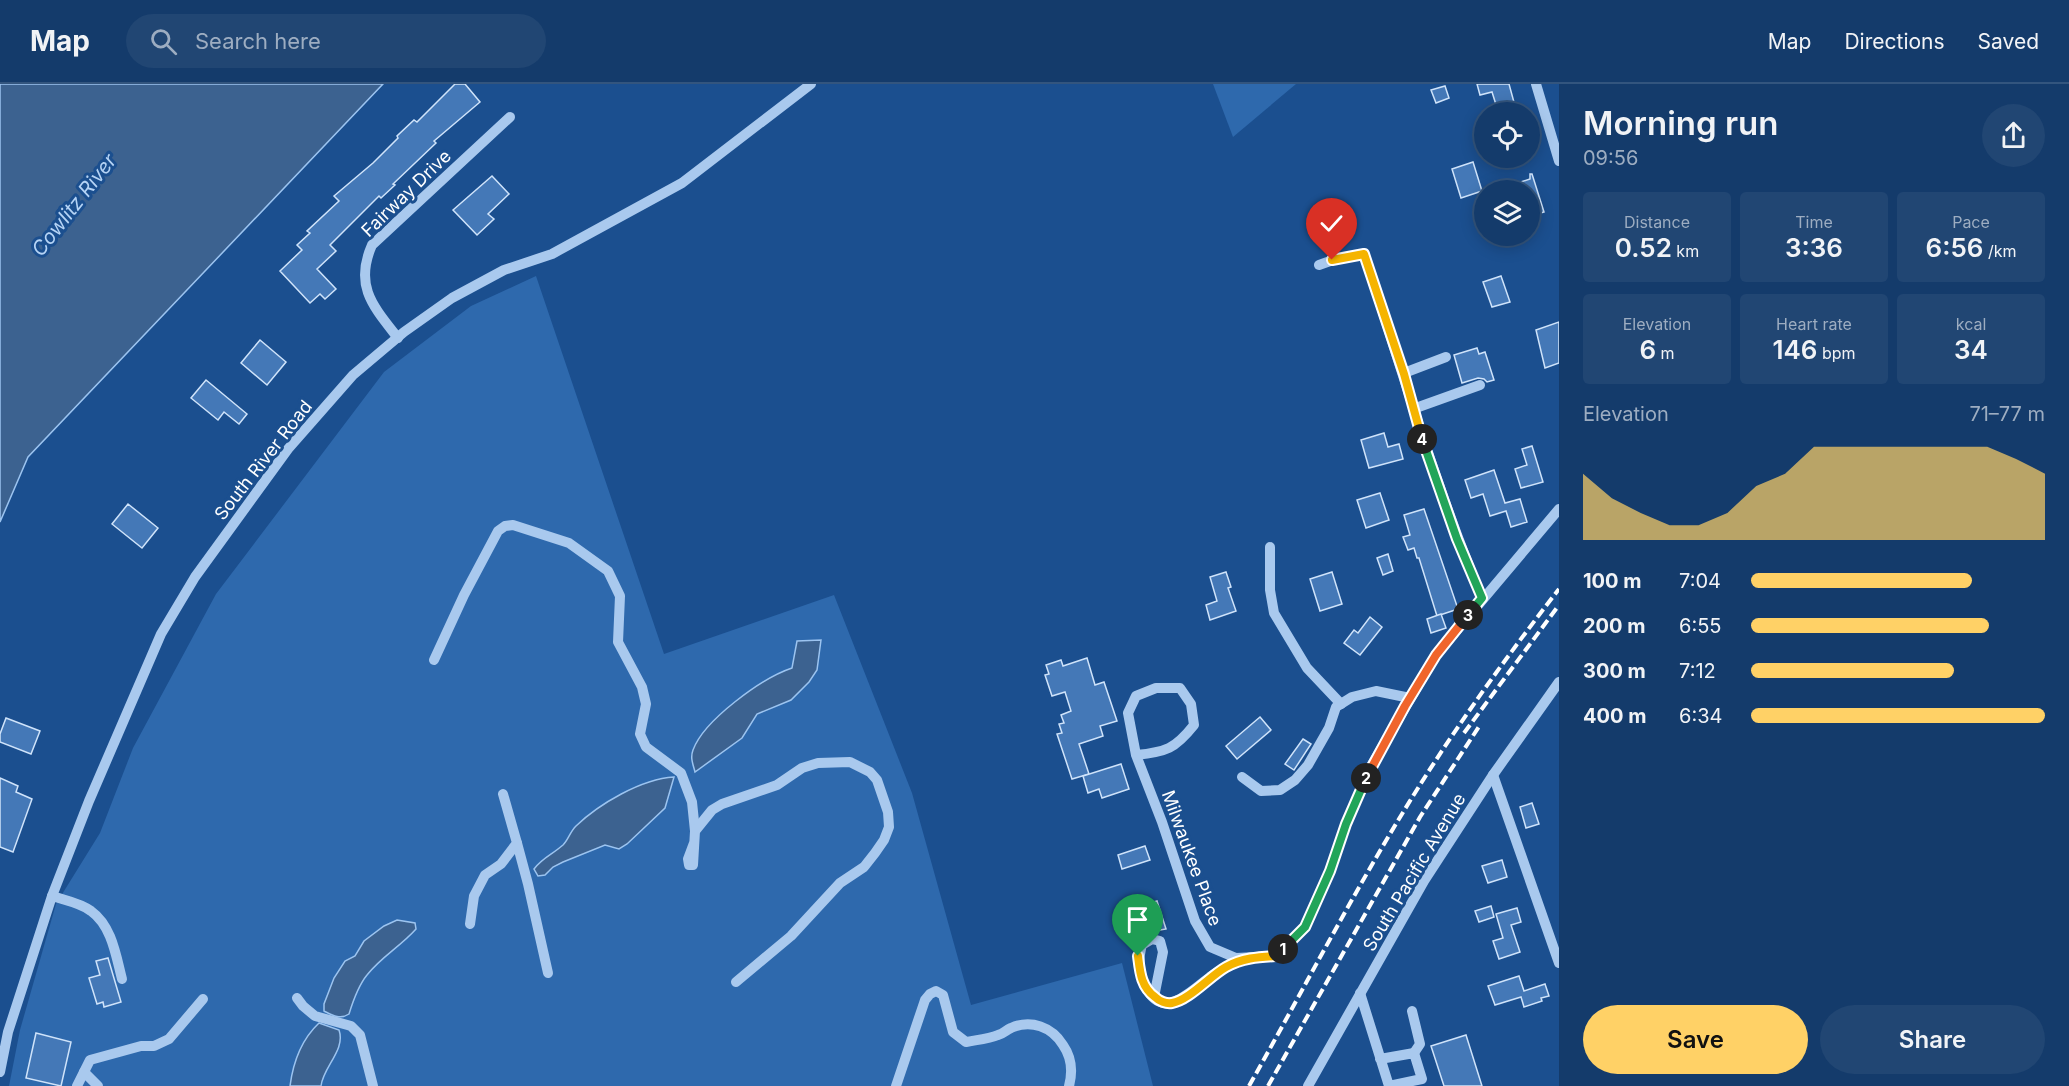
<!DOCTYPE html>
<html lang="en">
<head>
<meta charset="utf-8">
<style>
  body { margin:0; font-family:Inter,sans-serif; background:#214673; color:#f1f3f6; height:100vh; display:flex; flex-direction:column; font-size:22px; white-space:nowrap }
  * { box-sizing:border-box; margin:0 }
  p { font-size:20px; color:#9dadc1 }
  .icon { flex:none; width:33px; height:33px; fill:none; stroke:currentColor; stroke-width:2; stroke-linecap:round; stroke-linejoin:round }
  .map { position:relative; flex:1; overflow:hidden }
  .side { display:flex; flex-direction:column; background:#143b6b; width:510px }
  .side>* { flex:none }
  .tools { position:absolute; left:1474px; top:18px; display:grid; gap:12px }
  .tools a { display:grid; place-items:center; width:66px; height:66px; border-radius:50%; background:#143b6b; box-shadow:0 3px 15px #0003,0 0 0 2px #33557e; font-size:30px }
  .pin { position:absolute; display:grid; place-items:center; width:51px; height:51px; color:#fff; margin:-62px -26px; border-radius:50% 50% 50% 0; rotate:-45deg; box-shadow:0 0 6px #0007 }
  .pin .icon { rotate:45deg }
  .km { position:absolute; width:30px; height:30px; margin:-15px; border-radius:50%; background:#222; color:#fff; font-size:16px; line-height:30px; text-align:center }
  .round { display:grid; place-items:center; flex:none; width:63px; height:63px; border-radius:32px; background:#214673 }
  .summary { display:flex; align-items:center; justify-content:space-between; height:102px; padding:0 24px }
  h1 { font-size:33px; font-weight:600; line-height:45px }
  .stats { display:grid; grid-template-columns:repeat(3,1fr); gap:9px; height:102px; padding:6px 24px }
  .stats div { display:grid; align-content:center; border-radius:6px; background:#214673; text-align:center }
  .stats b { font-size:26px; font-weight:600 }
  .stats small { font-size:16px; font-weight:400 }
  .stats p { font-size:16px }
  .chart { height:168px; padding:12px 24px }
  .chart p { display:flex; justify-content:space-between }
  .chart svg { width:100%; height:108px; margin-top:6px; fill:#ffd166; opacity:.7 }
  .action { display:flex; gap:12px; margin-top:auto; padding:12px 24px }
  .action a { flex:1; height:69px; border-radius:36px; background:#ffd166; color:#111; font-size:24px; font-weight:600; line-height:69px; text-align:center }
  .action a+a { background:#214673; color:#f1f3f6 }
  ul { padding:0 24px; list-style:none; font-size:20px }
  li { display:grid; grid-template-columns:96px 72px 1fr; align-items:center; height:45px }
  li i { height:15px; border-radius:8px; background:#ffd166 }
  header { display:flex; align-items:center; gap:36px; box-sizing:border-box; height:84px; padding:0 30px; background:#143b6b; border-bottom:2px solid #33557e }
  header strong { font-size:28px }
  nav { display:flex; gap:33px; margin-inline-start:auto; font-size:21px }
  .search { width:420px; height:54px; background:#214673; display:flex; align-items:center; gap:15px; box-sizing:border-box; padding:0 21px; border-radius:33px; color:#9dadc1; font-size:22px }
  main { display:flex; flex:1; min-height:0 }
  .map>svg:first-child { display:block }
</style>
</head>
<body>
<header>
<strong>Map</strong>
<div class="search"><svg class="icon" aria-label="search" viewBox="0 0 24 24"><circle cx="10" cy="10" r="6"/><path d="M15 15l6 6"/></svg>Search here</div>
<nav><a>Map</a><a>Directions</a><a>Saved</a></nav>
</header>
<main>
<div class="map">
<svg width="1559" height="1002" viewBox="0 0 1559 1002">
  <rect width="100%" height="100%" fill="#1b4f8f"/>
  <g fill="#2e69ad">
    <polygon points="1213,0 1296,0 1233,53"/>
    <polygon points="536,192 664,570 834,511 912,709 971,921 1122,879 1153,1002 9,1002 20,946 56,820 100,749 133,664 216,510 384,288 471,222"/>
  </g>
  <g fill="#3c6290" stroke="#9cc4f0" stroke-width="1.5">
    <polygon points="0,0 383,0 28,373 0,438"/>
    <path d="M821,556L817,586L809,598L791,616L757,630L742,654L695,688C693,680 690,674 693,666C704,636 762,594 792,584L797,557Z"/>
    <path d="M674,693L665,724L627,760L619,765L605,761L563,778L553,783L545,791L538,792L534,785C542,774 553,770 563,761C568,756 570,748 576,742C599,720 641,695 674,693Z"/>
    <path d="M397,836L415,839L416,845C401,862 381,873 367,891C358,902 353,917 349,930C340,936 332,931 324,927V920L334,894L345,877L355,872L364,857L384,842Z"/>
    <path d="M319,939L339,946C346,966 323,983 321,1002H290C293,979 302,955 319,939Z"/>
  </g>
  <g fill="#4478b7" stroke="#cfe3fa" stroke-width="1.5">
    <polygon points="455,0 465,0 480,18 434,57 436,59 393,100 395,101 381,114 379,112 330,161 336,167 317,185 336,205 325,215 320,210 310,219 280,187 302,166 297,161 310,149 307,147 339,117 334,112 373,79 398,54 397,52 414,36 417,38"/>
    <polygon points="1477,0 1509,0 1515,22 1498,27 1492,8 1480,11"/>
    <polygon points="1445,2 1449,14 1436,19 1431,6"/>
    <polygon points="1473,78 1482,107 1461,114 1452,85"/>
    <polygon points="1530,90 1532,90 1544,128 1530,132 1530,106 1503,106 1502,104 1530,95"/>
    <polygon points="492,92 509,110 488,130 494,135 477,151 453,126"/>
    <polygon points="1501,192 1510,218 1492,223 1483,198"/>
    <polygon points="1559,238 1559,279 1545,284 1536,246"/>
    <polygon points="260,256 286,278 267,301 241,279"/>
    <polygon points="1477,264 1479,270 1485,268 1494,296 1487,298 1484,295 1478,294 1462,299 1454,271"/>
    <polygon points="206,296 247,330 239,340 224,328 218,336 191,314"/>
    <polygon points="1384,349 1388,363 1399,360 1403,375 1369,384 1361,356"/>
    <polygon points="1532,362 1543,398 1521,404 1515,385 1527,381 1522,365"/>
    <polygon points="1494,386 1505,419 1520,415 1527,438 1511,443 1506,427 1490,432 1483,410 1471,414 1465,396"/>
    <polygon points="1380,409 1389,436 1366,444 1357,416"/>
    <polygon points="128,420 158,444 142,464 112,440"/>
    <polygon points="1424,425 1458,525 1437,532 1419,474 1417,474 1414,464 1408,466 1403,453 1410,451 1404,431"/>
    <polygon points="1388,470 1393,487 1383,491 1377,474"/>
    <polygon points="1226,488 1231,503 1228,504 1236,527 1210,536 1206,521 1217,517 1210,493"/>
    <polygon points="1332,488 1342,520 1320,527 1310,495"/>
    <polygon points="1441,530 1446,544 1431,549 1427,535"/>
    <polygon points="1370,533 1382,543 1360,571 1344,559 1354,546 1358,549"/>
    <polygon points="1087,574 1095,601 1104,598 1117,637 1100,642 1103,652 1079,660 1089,690 1072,695 1057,650 1062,649 1059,640 1064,639 1061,631 1071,627 1065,608 1052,612 1045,591 1049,590 1046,581 1061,576 1063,582"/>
    <polygon points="1260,633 1271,646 1237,675 1226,662"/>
    <polygon points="6,634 40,647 31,670 0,658 0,650"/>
    <polygon points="1303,655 1311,660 1294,686 1285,680"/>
    <polygon points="1121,680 1129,705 1102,714 1099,705 1088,709 1083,692"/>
    <polygon points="0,694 18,702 16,708 32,715 13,768 0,763"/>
    <polygon points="1532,719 1539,740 1526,744 1520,723"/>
    <polygon points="1145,762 1150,776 1122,785 1118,771"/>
    <polygon points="1502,776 1507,793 1488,799 1482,782"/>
    <polygon points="1157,817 1166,845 1149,848 1132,856 1123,828"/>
    <polygon points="1491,822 1494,833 1479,838 1475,827"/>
    <polygon points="1517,824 1521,838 1511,841 1520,868 1499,875 1493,857 1503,854 1496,830"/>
    <polygon points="108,874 121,918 104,923 103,918 97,920 89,894 100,891 96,877"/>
    <polygon points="1519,892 1524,907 1545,900 1549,912 1541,914 1542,917 1524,923 1521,913 1495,921 1488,902"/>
    <polygon points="36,949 71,958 61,1002 26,994"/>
    <polygon points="1466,951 1482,1002 1444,1002 1431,962"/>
  </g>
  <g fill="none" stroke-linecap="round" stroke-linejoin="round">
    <g stroke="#a9c9ee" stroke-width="10">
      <polyline points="1536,0 1559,77"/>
      <path d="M1319,181L1333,176L1364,170C1402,285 1435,402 1482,514"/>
      <path d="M398,254C373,222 354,202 372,161L510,33"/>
      <polyline points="1404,289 1446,273"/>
      <polyline points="1413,325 1480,301"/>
      <polyline points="1270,463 1270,506 1274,529 1307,584 1341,620"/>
      <polyline points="434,576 464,511 498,447 505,442 513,441 569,459 608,487 620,512 618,558 642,603 646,620 640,650 646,663 681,689 692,718 695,747"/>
      <path d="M1136,671C1166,668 1175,665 1194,641L1191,620L1180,604H1156L1136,612L1128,629L1136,671L1162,738L1195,837L1210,863L1236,874L1276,872L1305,843L1330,787L1346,740L1371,682L1436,571L1559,425"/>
      <polyline points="1493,691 1559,879"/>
      <polyline points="1242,693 1261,707 1280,706 1295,696 1308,681 1329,644 1336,623 1352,613 1376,607 1410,614"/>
      <polyline points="517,759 528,800 548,889"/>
      <polyline points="694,759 688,775 689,781 693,781 695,747 712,726 722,720 777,701 802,684 818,679 850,678 870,688 877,696 888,728 889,743 884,756 875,769 864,783 840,799 791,852 736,898"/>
      <path d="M52,812C64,816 81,819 91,827C112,842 116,872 122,895"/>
      <polyline points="470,840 474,812 485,791 501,780 517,759 503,710"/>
      <polyline points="1360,909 1389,1002 1422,995 1414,969 1380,975"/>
      <path d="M1154,913L1163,868L1160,857L1152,855L1142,861C1138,875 1138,888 1145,902C1163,938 1189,908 1210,893C1220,885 1231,881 1243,876"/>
      <polyline points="297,914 303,922 315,932 351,942 360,951 373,1002"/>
      <polyline points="1412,927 1420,960 1414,969"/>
      <polyline points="0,988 8,948 52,812 89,717 161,550 195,493 288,365 353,291 404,248 452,214 504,186 552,170 682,99 811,0"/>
      <polyline points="84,988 98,1002"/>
      <polyline points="77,1002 90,976 141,962 154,962 169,955 203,915"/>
      <path d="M896,1002L925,916L930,910L936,907L943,911L953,948L966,958C976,956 989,955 998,951C1003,950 1006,946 1011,944C1031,935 1052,943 1063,961C1072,974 1073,987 1069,1002"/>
      <polyline points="1308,1002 1424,797 1493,691 1559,598"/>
    </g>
    <g stroke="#fff" stroke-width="4" stroke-dasharray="10 4.5" stroke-linecap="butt">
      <polyline points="1464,649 1559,521"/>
      <path d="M1249,1002C1301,910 1350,815 1405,725C1452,648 1504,576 1559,505"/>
      <polyline points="1268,1002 1420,733 1480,641"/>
    </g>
  </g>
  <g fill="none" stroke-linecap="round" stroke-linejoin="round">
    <defs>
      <path id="split-1" d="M1138,872C1140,888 1141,903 1155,913C1159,917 1166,920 1172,919C1189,916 1210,892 1226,883C1242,874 1258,873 1276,872L1283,865"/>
      <polyline id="split-2" points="1283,865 1305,843 1330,787 1346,740 1366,694"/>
      <polyline id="split-3" points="1366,694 1405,622 1436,571 1468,531"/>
      <polyline id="split-4" points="1422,355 1457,455 1482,514 1468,531"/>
      <polyline id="split-5" points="1332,176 1364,170 1404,290 1422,355"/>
    </defs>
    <use href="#split-1" stroke="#fff" stroke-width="12"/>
    <use href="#split-2" stroke="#fff" stroke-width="12"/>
    <use href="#split-3" stroke="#fff" stroke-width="12"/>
    <use href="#split-4" stroke="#fff" stroke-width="12"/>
    <use href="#split-5" stroke="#fff" stroke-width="12"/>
    <use href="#split-1" stroke="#f5b400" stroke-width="8"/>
    <use href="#split-2" stroke="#22a559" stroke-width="8"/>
    <use href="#split-3" stroke="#f0652b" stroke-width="8"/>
    <use href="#split-4" stroke="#22a559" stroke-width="8"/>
    <use href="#split-5" stroke="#f5b400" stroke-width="8"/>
  </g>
  <g text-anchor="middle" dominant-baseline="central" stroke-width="6" stroke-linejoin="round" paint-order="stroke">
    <g font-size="18" fill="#fff" stroke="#1b4f8f">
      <text transform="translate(406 109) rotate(-44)">Fairway Drive</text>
      <text transform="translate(263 376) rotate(-52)">South River Road</text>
      <text transform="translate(1192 774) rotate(70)">Milwaukee Place</text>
      <text transform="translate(1414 788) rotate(-59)">South Pacific Avenue</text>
    </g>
    <g font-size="20" font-style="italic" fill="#b5d3f5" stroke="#1b4f8f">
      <text transform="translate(74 121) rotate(-52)">Cowlitz River</text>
    </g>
  </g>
</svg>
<div class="tools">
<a><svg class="icon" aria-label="locate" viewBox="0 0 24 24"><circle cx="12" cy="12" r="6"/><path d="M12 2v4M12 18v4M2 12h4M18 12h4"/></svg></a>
<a><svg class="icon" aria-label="layers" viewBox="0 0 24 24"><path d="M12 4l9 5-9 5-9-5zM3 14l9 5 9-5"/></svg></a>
</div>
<div class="pin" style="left:1138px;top:872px;background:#1e9e55"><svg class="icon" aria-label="arrive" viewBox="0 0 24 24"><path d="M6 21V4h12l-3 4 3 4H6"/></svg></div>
<div class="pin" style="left:1332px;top:176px;background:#d93025"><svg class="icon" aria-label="check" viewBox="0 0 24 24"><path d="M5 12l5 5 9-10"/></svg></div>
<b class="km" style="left:1283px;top:865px">1</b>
<b class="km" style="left:1366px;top:694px">2</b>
<b class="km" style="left:1468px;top:531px">3</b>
<b class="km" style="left:1422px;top:355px">4</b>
</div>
<section class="side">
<div class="summary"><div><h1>Morning run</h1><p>09:56</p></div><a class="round"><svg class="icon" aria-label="share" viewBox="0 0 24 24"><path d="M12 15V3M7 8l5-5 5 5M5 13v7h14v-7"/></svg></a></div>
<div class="stats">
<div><p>Distance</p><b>0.52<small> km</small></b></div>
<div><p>Time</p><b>3:36</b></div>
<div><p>Pace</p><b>6:56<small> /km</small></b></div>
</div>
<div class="stats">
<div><p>Elevation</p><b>6<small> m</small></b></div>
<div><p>Heart rate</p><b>146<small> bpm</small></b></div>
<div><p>kcal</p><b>34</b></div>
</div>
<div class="chart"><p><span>Elevation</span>71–77 m</p>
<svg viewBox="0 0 160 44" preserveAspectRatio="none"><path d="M0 44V17L10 27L20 33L30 38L40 38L50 33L60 22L70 17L80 6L90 6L100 6L110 6L120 6L130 6L140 6L150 11L160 17V44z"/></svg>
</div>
<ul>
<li><b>100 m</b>7:04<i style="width:75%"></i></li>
<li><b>200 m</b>6:55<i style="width:81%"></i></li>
<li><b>300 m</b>7:12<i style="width:69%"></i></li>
<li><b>400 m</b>6:34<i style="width:100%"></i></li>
</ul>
<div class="action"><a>Save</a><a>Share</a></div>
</section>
</main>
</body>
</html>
